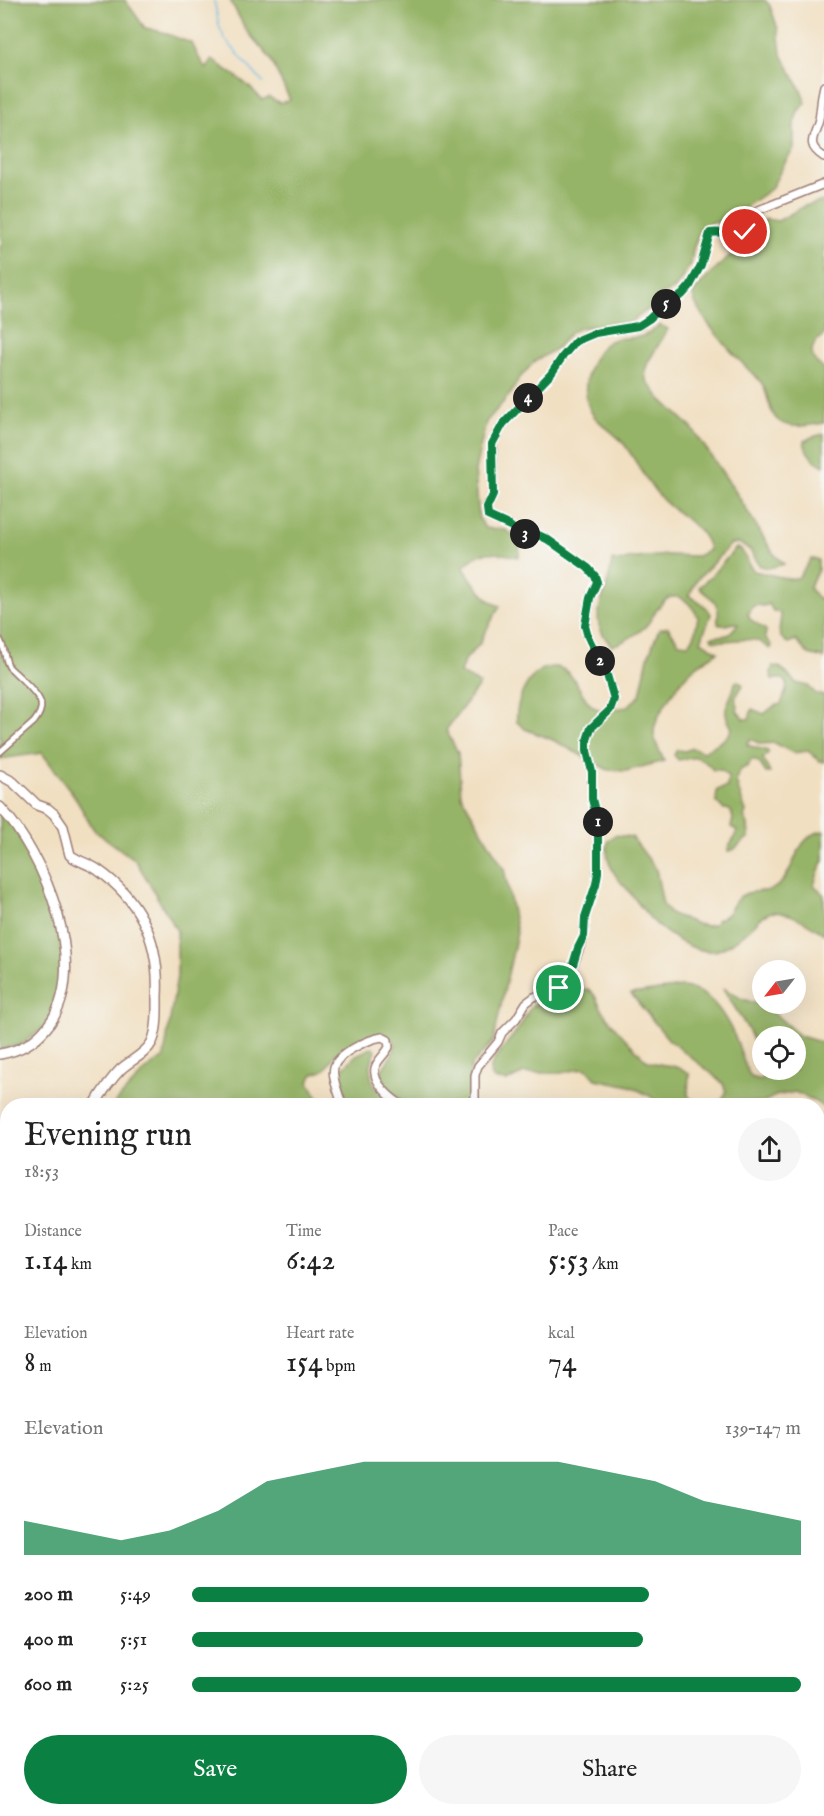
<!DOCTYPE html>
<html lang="en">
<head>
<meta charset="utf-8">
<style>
  body { margin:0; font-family:"IM FELL English",serif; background:#f6f6f6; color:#222; height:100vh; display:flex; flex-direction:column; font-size:22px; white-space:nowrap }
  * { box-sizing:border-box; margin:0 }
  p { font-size:20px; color:#767676 }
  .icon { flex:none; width:33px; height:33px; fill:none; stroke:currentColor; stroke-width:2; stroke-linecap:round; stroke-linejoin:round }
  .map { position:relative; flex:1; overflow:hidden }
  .panel { position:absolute; left:0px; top:1098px; width:825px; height:718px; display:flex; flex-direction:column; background:#fff; border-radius:24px 24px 0 0; box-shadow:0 6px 24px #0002 }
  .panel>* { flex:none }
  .needle { width:39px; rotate:239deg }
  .tools { position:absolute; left:752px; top:960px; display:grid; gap:12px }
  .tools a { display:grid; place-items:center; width:54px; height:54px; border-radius:50%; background:#fff; box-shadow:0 6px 24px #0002; font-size:30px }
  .pin { position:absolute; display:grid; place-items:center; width:51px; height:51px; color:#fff; margin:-26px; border:3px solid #fff; border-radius:50%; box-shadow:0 2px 6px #0007 }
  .km { position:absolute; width:30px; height:30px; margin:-15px; border-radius:50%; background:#222; color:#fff; font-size:16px; line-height:30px; text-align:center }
  .round { display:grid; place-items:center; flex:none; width:63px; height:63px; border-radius:32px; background:#f6f6f6 }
  .overview { display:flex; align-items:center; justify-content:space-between; height:102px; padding:0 24px }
  h1 { font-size:33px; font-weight:600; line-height:45px }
  .metrics { display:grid; grid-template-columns:repeat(3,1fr); gap:9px; height:102px; padding:6px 24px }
  .metrics div { display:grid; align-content:center }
  .metrics b { font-size:30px; font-weight:600 }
  .metrics small { font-size:16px; font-weight:400 }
  .metrics p { font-size:16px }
  .chart { height:168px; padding:12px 24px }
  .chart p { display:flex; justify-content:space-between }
  .chart svg { width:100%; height:108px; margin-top:6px; fill:#0b8043; opacity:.7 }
  .button { display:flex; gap:12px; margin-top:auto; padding:12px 24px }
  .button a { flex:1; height:69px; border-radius:36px; background:#0b8043; color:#fff; font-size:24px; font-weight:600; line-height:69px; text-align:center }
  .button a+a { background:#f6f6f6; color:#222 }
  ul { padding:0 24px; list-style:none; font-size:20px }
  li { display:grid; grid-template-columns:96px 72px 1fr; align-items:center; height:45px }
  li i { height:15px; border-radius:8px; background:#0b8043 }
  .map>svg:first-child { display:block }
</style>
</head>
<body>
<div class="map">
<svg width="824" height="1816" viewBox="0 0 824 1816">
  <rect width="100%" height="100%" fill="#f6f6f2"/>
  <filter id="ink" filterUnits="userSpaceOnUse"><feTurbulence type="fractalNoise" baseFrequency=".0167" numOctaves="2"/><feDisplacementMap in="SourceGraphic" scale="12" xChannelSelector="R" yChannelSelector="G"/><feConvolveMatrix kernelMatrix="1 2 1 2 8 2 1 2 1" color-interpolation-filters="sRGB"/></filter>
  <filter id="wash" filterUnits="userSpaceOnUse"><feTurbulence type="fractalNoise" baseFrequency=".008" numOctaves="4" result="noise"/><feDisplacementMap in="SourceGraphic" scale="24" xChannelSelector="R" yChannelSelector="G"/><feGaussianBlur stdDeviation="1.35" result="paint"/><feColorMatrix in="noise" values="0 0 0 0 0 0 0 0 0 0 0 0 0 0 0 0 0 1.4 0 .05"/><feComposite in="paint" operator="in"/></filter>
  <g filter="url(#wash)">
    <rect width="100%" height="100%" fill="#f1dfc1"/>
    <g fill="#96b467" stroke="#706a49" stroke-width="1.5">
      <path d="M0,0H125L145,28C161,30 176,38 192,43L199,58L206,69L212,60C230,72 248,83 262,100L269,97L280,103L290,100L270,58L246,30L230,0H765L770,6L778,29L781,53L801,90L806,103L798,111L794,123V149L787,159L771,189L748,205L738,216L725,224L714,222L701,226L693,250L691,264L675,289L659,296L653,306L629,323H613L580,328L571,332L557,348L534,362L518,380L512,392L486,422L475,470L479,518L485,528L506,530L520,541L519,557C493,553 484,546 463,567C470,578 487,603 500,606L483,636L481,642L464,661L460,673L480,684L446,730L458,753L461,795L504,869L517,933L493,1042L471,1066L470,1075L471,1098L467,1105C455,1105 421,1108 411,1105C397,1101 384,1085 381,1071L392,1055L396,1044C383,1024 350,1041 336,1054C331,1058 330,1065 325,1069C321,1072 316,1073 312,1075L309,1082L319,1100L317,1105H113L146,1070L164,1057L177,976V931L136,861L94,830L73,794L42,753L0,759V246L2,243L0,235Z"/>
      <path d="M824,201V335C808,346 808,358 824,369V423C811,425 790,430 779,421C768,413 769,394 762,384C759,378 751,373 746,367C733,354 692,310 693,293C715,266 744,246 766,219L778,221L804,206Z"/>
      <path d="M660,325L668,329L648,362L645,371L646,380L660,398L692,428L735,491L773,553L784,564L769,568L760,566L750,550L739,543L731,544L697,580L689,596L706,607L711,614L701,641L718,652C710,657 701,662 694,668C681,679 652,718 654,735C655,744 661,753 664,761L626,771L608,770L553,740L525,729L517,722C514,701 532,660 560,668C578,674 581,703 598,709C602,710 604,709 607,709C625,709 627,708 640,695L648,657L659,629L668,627L679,643L688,644L694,637L698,617C687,596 671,587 656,611C652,617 650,622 645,627C636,635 623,642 612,646C592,625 597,613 606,588C609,579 611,569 612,560L619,562L628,559L667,555L697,556L709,550C705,527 679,516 664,501C647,484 638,463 624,444C615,433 602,426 594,416C578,396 587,360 605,344C617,334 632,341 645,335C650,333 655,328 660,325Z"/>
      <path d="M824,434V466C813,460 806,454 804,441L812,437Z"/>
      <path d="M736,548L741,549L750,566L754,571L790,579L798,578L811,559H816L818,560V570L809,588L818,598L824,599V659L822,657C804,654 808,654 796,640L788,643C775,636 780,627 781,616L780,613L773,611L769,604L764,606L756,605L752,607L748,614L750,619L766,630L765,638L771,645L770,649C766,647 762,643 758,641C743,636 727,644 712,640L711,637L728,635L738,624C731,621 725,628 718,624C717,619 719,614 718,609C716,598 704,595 699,587L710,577Z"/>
      <path d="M773,666L781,668L796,683L808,686L816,694L824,695V762L820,761L808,751L793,753L775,743L761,744L750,739L747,745L768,751V754L763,758L770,773H766L759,762L752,759L748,766L740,770C739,773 737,776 736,780C736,783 744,807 746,811L744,817L748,825L749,837L733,850L728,851V848C733,842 734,837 737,831L731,827L733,819L731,811L727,809H723L720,805L716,802L717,790L727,787L728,777L721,770H713L708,764L697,757L678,760L674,755L677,750L685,751L692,748L704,752L723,740L729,734L732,728C718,707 732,702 735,683L737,681L740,682L743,685L735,698L738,706L737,711L744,719H749L752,709L764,714L774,706L781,704C786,692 795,674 772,680L771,671Z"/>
      <polygon points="0,811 14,826 60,916 67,968 56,1017 23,1044 0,1050"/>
      <path d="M822,831L824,832V861L820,867L814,885L824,895V934C810,925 792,912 774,912C764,912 759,921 752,927C742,936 724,952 709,951C689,950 664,933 650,918C642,909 635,899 627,889C621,883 615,876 611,867C607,858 606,850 608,841L615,835L632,837L656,869L663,905L669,913L697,924L706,926L715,924L717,920C721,918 725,917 728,913C733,907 735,898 743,895C759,887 770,898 785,878C797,860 798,837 822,831Z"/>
      <path d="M681,987C709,989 724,1013 735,1037C741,1050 743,1064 751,1077L761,1080L764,1070H795V1036H762V1063L749,1031L723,988L740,998L760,1005L777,1016L800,1036L824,1043V1108L813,1100L795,1092L775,1096L762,1103L735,1100L731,1101L728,1105H711L722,1100L726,1092L723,1084L716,1077L669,1040L631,994Z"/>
      <path d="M588,989C596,994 597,1001 601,1008C612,1027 631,1044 646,1060C659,1067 676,1063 689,1073L688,1095L695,1105H698H661L650,1096L630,1086L596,1079L588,1070L584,1068L561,1073H524L507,1081L497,1080L493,1078L491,1074V1067L494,1060L519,1028L530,1008L538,1002L547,999Z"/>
      <path d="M371,1048H374L376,1051C374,1056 371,1061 371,1066C368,1081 381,1096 391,1105H346L340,1071L356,1055Z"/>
      <path d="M0,1250L8,1256V1415C3,1433 12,1432 0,1451Z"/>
      <polygon points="818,1552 824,1557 824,1674 819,1675"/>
      <polygon points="7,1712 8,1809 21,1809 12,1816 0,1816 0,1733"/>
      <polygon points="56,1809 582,1809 577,1816 61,1816"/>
      <polygon points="586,1809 663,1809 671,1816 587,1816 589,1810"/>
      <polygon points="698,1809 775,1809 778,1816 697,1816 696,1812"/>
    </g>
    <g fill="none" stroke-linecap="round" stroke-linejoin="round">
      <polyline stroke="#61b5dd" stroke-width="1.5" points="214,0 219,26 225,39 263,83"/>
    </g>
  </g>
  <g filter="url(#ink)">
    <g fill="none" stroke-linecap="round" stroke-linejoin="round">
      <defs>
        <g id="street">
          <path d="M0,640C5,648 4,658 9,667C17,675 39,693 41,704C42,711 38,717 34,722L0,752"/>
          <polyline points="818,1416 824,1416"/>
          <polyline points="818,1440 824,1437"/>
          <polyline points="818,1454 824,1456"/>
          <polyline points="818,1505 824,1505"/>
          <polyline points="21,1816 26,1809"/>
        </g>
        <g id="secondary">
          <path d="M824,86C821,97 821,108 819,120C815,137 804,144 824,157"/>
          <path d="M342,1106C340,1094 331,1079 334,1067C338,1053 369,1039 382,1037L388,1040L389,1047C385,1055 377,1060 375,1068C372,1083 393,1100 404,1106"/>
          <path d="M475,1106V1075L478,1066L498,1042L502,1033L516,1019L526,1003L534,997L561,987L568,981L584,936L585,917L596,884L598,866V823L592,799V772L587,751V740L591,728L610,710L614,699L607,675L588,637L585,626L591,594L597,585L595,576L588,568L547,539L536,534H520L510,526L488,516L487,508L493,495V442L503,424L551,374L563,356L576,341L595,333L638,326L649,319L665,305L682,295L690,286L701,265L710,233C720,230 736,239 744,232C752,227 749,217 756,211L824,184"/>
        </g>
        <g id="highway">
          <path d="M0,775L13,782L37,805L48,809L54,814L63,827L70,855C79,862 90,864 98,870C142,901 160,944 157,996C157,1010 158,1029 152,1042C146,1054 131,1060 121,1069C110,1080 102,1092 94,1106"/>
          <path d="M0,807C44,854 93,970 47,1027C35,1042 19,1051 0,1054"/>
          <path d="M8,1160C0,1171 3,1190 8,1204"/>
          <polyline points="818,1270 824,1271"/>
        </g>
      </defs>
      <use href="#street" stroke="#9e7f76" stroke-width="8"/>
      <use href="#secondary" stroke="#9e7f76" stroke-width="10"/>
      <use href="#highway" stroke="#9e7f76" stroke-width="12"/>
      <use href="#street" stroke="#fff" stroke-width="4.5"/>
      <use href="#secondary" stroke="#fff" stroke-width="7"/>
      <use href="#highway" stroke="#fff" stroke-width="9"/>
    </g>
  </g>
  <g fill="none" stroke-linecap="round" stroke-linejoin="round" filter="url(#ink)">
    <defs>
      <path id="route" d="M559,988L566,983L569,978L578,948L584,936L585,917L596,884L598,872V823L592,799V772L587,751V740L591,728L610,710L614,699L607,675L588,637L585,626L590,598L597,582L595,576L588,568L547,539L536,534H520L510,526L488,516L487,508L493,495L492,444L503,424L551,374L563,356L576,341L595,333L638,326L649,319L665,304L682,295L690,286L701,265L710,233C722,230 734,238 745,232"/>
    </defs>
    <use href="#route" stroke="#fff" stroke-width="12"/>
    <use href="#route" stroke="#0b8043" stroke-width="8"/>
  </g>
</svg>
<div class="tools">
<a><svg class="needle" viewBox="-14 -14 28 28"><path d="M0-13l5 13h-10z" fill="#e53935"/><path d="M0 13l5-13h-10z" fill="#767676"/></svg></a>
<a><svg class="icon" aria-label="locate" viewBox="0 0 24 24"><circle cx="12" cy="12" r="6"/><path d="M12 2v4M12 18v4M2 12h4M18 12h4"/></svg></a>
</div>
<div class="pin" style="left:559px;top:988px;background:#1e9e55"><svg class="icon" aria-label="arrive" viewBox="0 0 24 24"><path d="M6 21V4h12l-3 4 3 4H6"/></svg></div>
<div class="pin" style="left:745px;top:232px;background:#d93025"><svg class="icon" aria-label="check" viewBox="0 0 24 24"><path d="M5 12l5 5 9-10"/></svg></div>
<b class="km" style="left:598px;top:822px">1</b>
<b class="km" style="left:600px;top:661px">2</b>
<b class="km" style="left:525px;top:534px">3</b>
<b class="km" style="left:528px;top:398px">4</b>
<b class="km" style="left:666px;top:304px">5</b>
<section class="panel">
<div class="overview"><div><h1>Evening run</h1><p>18:53</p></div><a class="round"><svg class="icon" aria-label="share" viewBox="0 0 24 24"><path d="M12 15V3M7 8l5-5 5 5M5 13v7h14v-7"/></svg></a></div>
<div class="metrics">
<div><p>Distance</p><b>1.14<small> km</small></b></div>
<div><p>Time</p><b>6:42</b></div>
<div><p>Pace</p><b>5:53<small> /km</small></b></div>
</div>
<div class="metrics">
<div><p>Elevation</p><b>8<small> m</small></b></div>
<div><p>Heart rate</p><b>154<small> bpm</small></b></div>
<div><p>kcal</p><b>74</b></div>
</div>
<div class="chart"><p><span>Elevation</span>139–147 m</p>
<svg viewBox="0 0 160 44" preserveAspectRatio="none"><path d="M0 44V30L10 34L20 38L30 34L40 26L50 14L60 10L70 6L80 6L90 6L100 6L110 6L120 10L130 14L140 22L150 26L160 30V44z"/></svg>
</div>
<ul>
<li><b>200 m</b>5:49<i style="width:75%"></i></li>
<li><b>400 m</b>5:51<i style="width:74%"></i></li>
<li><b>600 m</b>5:25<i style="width:100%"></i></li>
</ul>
<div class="button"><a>Save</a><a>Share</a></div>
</section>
</div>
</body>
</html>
